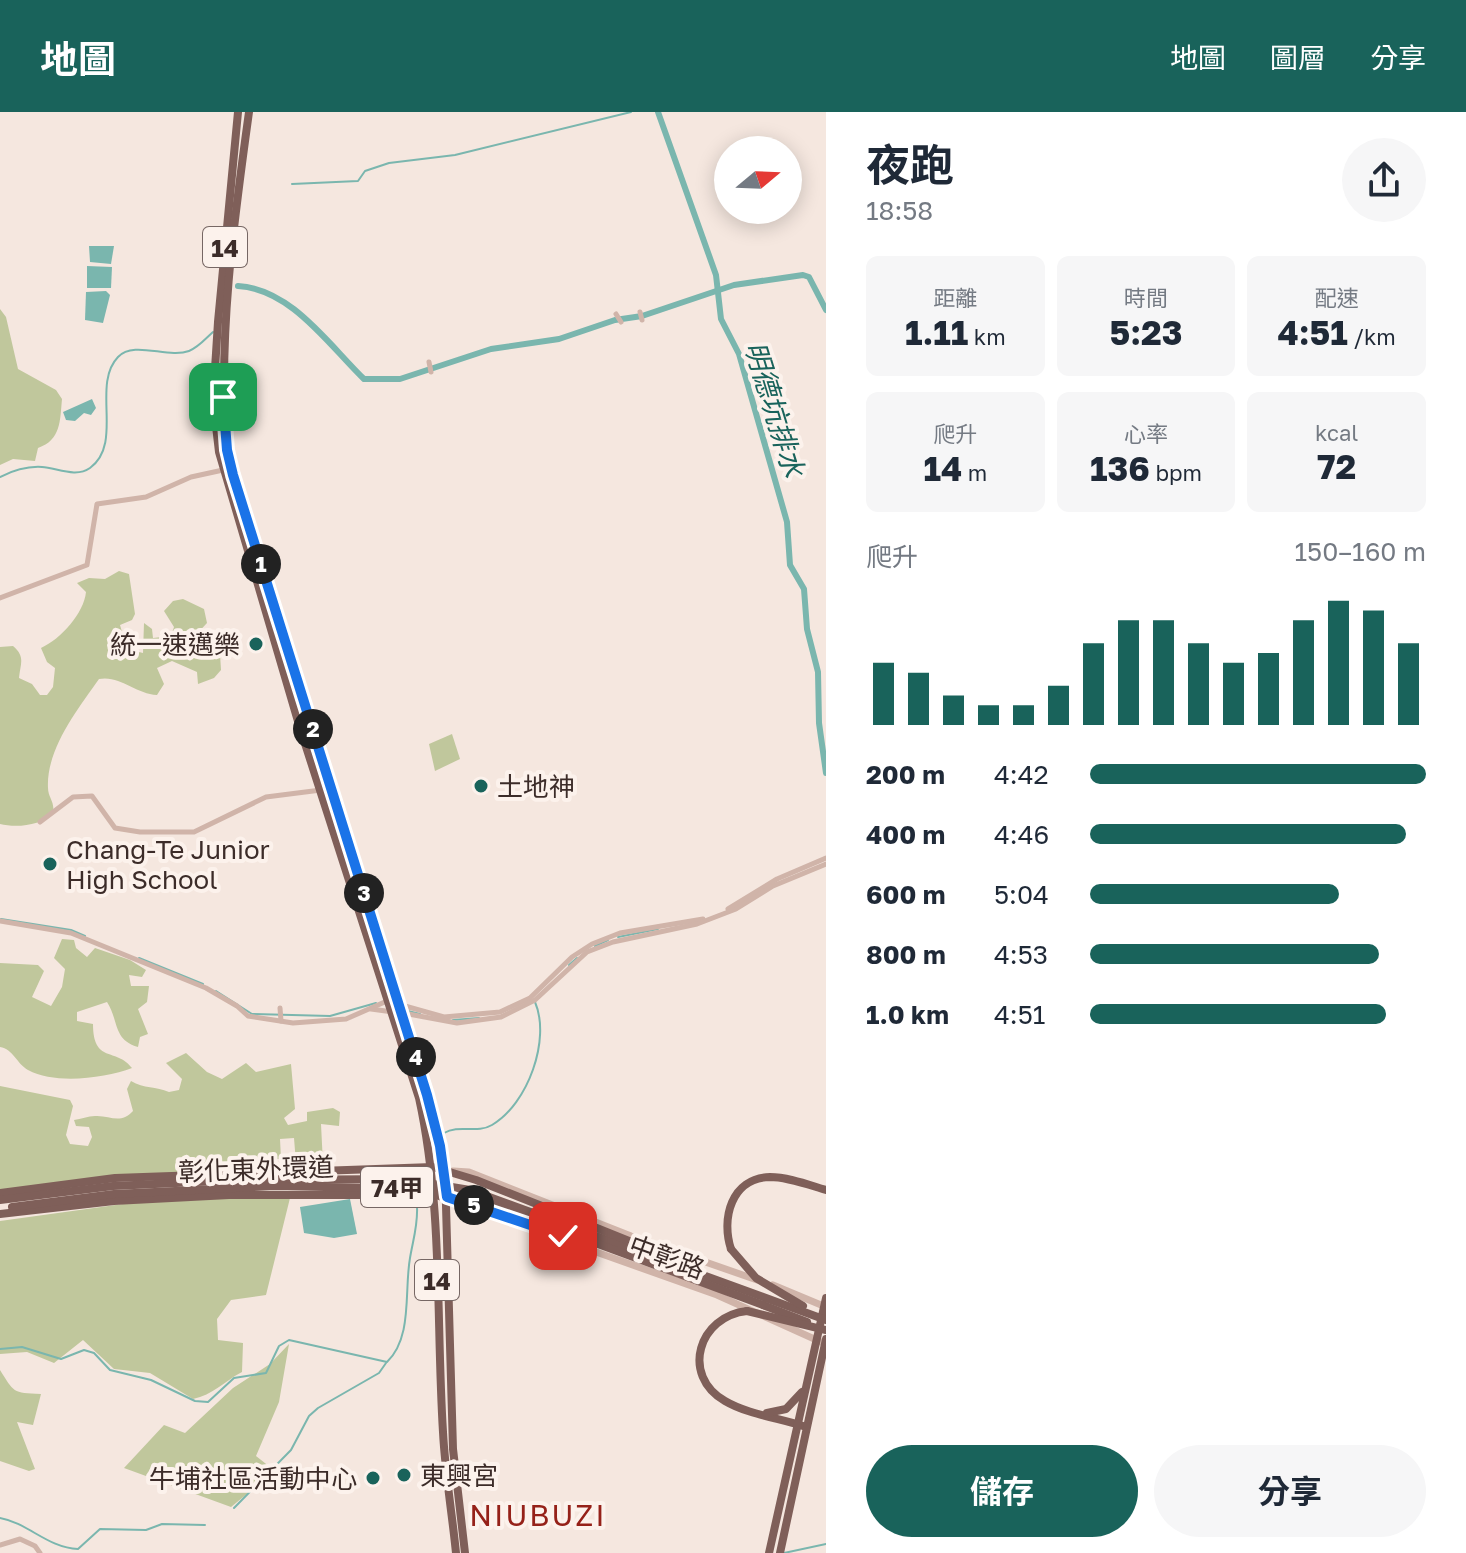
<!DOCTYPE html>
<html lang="zh-TW">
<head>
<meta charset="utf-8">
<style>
  body { margin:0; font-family:"Golos Text","Noto Sans TC",sans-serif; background:#f6f6f7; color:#1f2937; height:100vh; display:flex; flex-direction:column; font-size:30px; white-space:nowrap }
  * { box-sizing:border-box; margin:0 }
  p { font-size:26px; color:#747a83 }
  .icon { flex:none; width:44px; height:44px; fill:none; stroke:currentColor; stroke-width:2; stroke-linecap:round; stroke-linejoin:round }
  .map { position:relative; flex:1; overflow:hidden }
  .details { display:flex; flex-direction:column; background:#fff; width:640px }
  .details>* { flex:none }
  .needle { width:52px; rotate:71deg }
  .fabs { position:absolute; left:714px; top:24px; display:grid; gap:16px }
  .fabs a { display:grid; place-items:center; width:88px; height:88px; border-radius:50%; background:#fff; box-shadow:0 4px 20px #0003; font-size:40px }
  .pin { position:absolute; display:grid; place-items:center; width:68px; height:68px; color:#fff; margin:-34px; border-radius:16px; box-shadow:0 4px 12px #0006 }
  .km { position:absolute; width:40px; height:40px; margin:-20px; border-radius:50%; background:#222; color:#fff; font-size:22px; line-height:40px; text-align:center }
  .round { display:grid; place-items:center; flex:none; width:84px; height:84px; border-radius:42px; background:#f6f6f7 }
  .overview { display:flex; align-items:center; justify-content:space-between; height:136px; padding:0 40px }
  h1 { font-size:44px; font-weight:700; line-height:60px }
  .figures { display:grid; grid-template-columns:repeat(3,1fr); gap:12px; height:136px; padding:8px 40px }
  .figures div { display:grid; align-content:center; border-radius:12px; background:#f6f6f7; text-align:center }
  .figures b { font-size:34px; font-weight:700 }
  .figures small { font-size:22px; font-weight:400 }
  .figures p { font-size:22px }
  .chart { height:224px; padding:16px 40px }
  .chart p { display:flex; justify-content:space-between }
  .chart svg { width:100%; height:144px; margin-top:8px; stroke:#19635b; stroke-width:6 }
  .primary-button { display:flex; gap:16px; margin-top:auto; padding:16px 40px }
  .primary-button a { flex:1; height:92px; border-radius:48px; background:#19635b; color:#fff; font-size:32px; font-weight:700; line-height:92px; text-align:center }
  .primary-button a+a { background:#f6f6f7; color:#1f2937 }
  ul { padding:0 40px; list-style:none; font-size:26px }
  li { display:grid; grid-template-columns:128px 96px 1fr; align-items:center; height:60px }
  li i { height:20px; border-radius:10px; background:#19635b }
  header { display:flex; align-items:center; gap:48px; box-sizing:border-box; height:112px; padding:0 40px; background:#19635b; color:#fff }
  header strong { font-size:38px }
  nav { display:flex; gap:44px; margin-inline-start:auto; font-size:28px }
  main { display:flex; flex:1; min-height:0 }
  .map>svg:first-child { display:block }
</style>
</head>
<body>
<header>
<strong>地圖</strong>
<nav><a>地圖</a><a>圖層</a><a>分享</a></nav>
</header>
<main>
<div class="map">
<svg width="826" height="1441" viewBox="0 0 826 1441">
  <rect width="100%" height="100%" fill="#f5e7df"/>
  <g fill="#c0c79c">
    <path d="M0,197L6,205L18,257L56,278L62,287C60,309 61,328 38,336L35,349L13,347L0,353Z"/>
    <path d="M119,459L129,462L135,502L132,508L120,513L127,537L143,541L144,511L152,517L153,526L171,524L174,515L164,499L173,489L183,487L204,497L207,511L193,526L206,528L220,542L221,558L214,566L198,572L197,560L172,549L157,556L164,572L157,583C136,582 120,563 99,567C78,597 46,637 48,676C48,685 55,690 53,700C42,714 16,716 0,712V535L13,534C26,545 20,552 19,566L32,572L40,583H47L53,575L55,556L47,550L41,536C61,527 84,501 86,480L77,471L89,466L105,467Z"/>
    <polygon points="452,622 460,647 435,659 429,632"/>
    <path d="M62,827L74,828L76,836L87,845L95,836L130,848L146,858L142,865L129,863L131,874H149L147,890L138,897L148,922L140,925L138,935C113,928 119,909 107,890L77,900V909L93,912C93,952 116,935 132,956C105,966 56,973 28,958C17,952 13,937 0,935V851L38,853L44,859L32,885L51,894L62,875L65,857L54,846Z"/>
    <path d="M186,941L207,960L222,967L246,951L256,960L291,952L295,997L284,1006L288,1013L307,1009V1000L333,996L340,1000L339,1014L321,1012L323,1052L296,1051L294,1026L280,1027L281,1047H276L273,1056L120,1065L0,1082V974L70,988L73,994L66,1023L70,1032L88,1034L92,1025L89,1015L76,1014L74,1008C81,1007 88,1004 95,1004C110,1003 120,1013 133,999L127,977L131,969C144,977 156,974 169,980L179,978L182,967L166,951Z"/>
    <path d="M290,1086L266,1183L231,1188L217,1207L218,1228L243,1231L242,1260C223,1270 213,1283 193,1287L150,1261L114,1257L83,1228L54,1251L27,1240L0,1242V1109L159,1087Z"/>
    <polygon points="289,1232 279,1290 256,1344 275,1359 231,1395 124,1356 164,1313 185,1321 233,1276 270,1252"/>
    <path d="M0,1258C14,1280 12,1281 41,1282L33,1313L17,1310L35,1357L29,1359L0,1349Z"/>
  </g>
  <g fill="#7ab6ae">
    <polygon points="89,134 114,134 111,152 90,150"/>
    <polygon points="87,154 112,155 111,176 87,176"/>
    <polygon points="106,179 110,183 103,211 85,208 86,180"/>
    <polygon points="92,287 96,296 91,303 84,301 75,309 66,308 63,300"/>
    <polygon points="350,1087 357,1122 334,1126 304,1121 300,1095"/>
  </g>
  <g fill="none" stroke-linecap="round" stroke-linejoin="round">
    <g stroke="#7ab6ae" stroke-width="2">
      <polyline points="292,72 358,69 365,59 389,51 455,43 631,0"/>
      <path d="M0,365C12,359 27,354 42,355C57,356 76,366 90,356C124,331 91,273 118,245C134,228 168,247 189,239C199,235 205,227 213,220"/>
      <polyline points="1,807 71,818 85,824"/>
      <polyline points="618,825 658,817"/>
      <polyline points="595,834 608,828"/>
      <polyline points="139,846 203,872"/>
      <polyline points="569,853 577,846"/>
      <polyline points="216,879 252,902 330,904 376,891"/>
      <polyline points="408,899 420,902"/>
      <polyline points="453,908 479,906"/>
      <path d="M444,1021C459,1012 477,1022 492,1013C528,992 551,927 535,890"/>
      <path d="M0,1237L22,1235L61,1247L84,1238L94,1241L110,1258L151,1268L195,1289L208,1290L234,1266L266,1261L279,1234L289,1228L387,1250C413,1225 404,1179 410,1146C413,1128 418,1113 417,1095"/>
      <polyline points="234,1396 291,1338 309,1304 318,1296 379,1261 386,1251"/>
      <path d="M0,1406C28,1411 48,1436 78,1437L100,1417L146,1418L162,1412L205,1413"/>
      <polyline points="784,1441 826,1432"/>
    </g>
    <g stroke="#7ab6ae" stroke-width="6">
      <polyline points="658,0 716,163 721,207 739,242 787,410 790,453 804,477 807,517 818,560 819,611 826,661"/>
      <path d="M238,174C291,177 328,232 364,267H400L491,237L559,227L615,208L642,204L734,173L803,163L809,165L826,198"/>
    </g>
    <g stroke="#d0b4a9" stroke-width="5">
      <polyline points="640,200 642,208"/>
      <polyline points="616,202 621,210"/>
      <polyline points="429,250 431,260"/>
      <polyline points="0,486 87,453 97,392 146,385 191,365 223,358"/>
      <polyline points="40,710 73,685 92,684 115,716 140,720 194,720 266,685 321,678"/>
      <polyline points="728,797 777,767 826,746"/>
      <polyline points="0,809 71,821 206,876 237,894 248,904 293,911 346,907 387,889 444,905 500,900 530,886 572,845 592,832 620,821 703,807"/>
      <polyline points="280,896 281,909"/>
      <polyline points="371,897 393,900"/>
      <polyline points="403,901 457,911 501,905 535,888 587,840 613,830 697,812 736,797 773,774 826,752"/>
      <polyline points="0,1433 20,1427 35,1434 40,1441"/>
    </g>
    <g stroke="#d0b4a9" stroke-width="7">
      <polyline points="453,1059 469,1060 631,1124 757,1168"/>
      <polyline points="554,1125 717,1183 821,1230"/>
      <polyline points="773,1173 826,1195"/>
    </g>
    <g stroke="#7f5f59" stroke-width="8">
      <path d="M238,0L218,210L213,288L219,340L300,616L419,986C443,1096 436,1208 443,1320C445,1360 452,1401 456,1441"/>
      <path d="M249,0C234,108 217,230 227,338L413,936L445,1059L453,1337L465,1441"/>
      <polyline points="0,1081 115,1066 433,1055 476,1068 567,1104"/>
      <polyline points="0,1088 113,1074 239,1068"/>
      <polyline points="0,1102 114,1089 229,1083 436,1083 563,1124"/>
      <path d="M731,1137C721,1107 731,1066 770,1065C788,1065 809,1073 826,1078"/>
      <polyline points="763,1193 807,1210"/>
      <path d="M747,1199C699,1204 680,1263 725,1289C747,1302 778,1306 803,1314"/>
      <polyline points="767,1301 786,1297 802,1280"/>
      <polyline points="769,1441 826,1186"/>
      <polyline points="780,1441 826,1227"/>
    </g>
    <g stroke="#7f5f59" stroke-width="8">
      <polyline points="239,1068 403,1067 470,1078 826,1208"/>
      <polyline points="12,1095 114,1082 275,1074 425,1077 490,1092 763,1193"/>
      <polyline points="567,1104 634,1131"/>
      <polyline points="731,1137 756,1166 803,1194"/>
      <polyline points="747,1199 826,1218"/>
    </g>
  </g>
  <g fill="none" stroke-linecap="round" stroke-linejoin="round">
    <defs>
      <polyline id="route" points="223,285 227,338 233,363 427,983 440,1034 447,1085 563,1124"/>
    </defs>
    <use href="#route" stroke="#fff" stroke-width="16"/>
    <use href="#route" stroke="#1a73e8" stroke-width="10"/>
  </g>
  <g fill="#19635b" stroke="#fcf2ec" stroke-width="3">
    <circle cx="256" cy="532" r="8"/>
    <circle cx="481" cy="674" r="8"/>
    <circle cx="50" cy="752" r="8"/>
    <circle cx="404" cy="1363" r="8"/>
    <circle cx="373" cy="1366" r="8"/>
  </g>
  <g text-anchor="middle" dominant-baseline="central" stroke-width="8" stroke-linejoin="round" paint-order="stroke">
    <g fill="#fcf2ec" stroke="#766764" stroke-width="2">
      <rect x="203" y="115" width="44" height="40" rx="6"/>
      <rect x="361" y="1055" width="72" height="40" rx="6"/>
      <rect x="415" y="1148" width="44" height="40" rx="6"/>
    </g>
    <g font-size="24" font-weight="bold" fill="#3c2c29">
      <text x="225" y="135">14</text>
      <text x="397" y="1075">74甲</text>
      <text x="437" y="1168">14</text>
    </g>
    <g font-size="26" fill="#3c2c29" stroke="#fcf2ec" text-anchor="start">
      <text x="240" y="532" text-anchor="end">統一速邁樂</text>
      <text x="497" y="674">土地神</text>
      <text x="66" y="737">Chang-Te Junior<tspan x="66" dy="30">High School</tspan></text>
      <text x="420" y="1363">東興宮</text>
      <text x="357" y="1366" text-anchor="end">牛埔社區活動中心</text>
    </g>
    <g font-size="26" fill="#3c2c29" stroke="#fcf2ec">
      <text transform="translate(256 1057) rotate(-2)">彰化東外環道</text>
      <text transform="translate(667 1145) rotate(20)">中彰路</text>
    </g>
    <g font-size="28" font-style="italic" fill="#19635b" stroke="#fcf2ec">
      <text transform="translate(775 297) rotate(73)">明德坑排水</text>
    </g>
    <g font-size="30" letter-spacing="2" fill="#952119" stroke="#fcf2ec">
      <text x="538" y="1403">NIUBUZI</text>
    </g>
  </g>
</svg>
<div class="fabs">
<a><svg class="needle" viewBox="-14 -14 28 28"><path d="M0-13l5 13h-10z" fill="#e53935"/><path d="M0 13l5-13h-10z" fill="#747a83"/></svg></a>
</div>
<div class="pin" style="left:223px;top:285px;background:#1e9e55"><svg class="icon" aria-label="arrive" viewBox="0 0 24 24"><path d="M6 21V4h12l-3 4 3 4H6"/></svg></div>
<div class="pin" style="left:563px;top:1124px;background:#d93025"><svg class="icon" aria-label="check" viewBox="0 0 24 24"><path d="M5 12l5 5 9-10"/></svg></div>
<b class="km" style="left:261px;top:452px">1</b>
<b class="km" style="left:313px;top:617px">2</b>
<b class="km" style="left:364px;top:781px">3</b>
<b class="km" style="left:416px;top:945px">4</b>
<b class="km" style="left:474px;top:1093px">5</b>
</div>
<section class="details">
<div class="overview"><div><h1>夜跑</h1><p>18:58</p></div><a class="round"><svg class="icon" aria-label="share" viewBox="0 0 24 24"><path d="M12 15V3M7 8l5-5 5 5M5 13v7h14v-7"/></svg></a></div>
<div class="figures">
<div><p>距離</p><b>1.11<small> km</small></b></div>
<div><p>時間</p><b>5:23</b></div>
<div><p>配速</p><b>4:51<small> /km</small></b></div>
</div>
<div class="figures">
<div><p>爬升</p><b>14<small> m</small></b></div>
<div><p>心率</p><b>136<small> bpm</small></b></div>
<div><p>kcal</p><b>72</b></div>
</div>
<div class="chart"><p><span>爬升</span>150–160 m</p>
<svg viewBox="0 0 160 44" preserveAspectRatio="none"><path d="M5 44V25M15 44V28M25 44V35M35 44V38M45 44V38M55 44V32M65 44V19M75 44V12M85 44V12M95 44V19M105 44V25M115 44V22M125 44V12M135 44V6M145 44V9M155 44V19"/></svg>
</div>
<ul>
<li><b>200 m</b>4:42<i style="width:100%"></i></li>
<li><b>400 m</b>4:46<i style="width:94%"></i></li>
<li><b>600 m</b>5:04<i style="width:74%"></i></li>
<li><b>800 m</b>4:53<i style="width:86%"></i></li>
<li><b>1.0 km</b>4:51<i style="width:88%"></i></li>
</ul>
<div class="primary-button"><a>儲存</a><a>分享</a></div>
</section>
</main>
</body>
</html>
